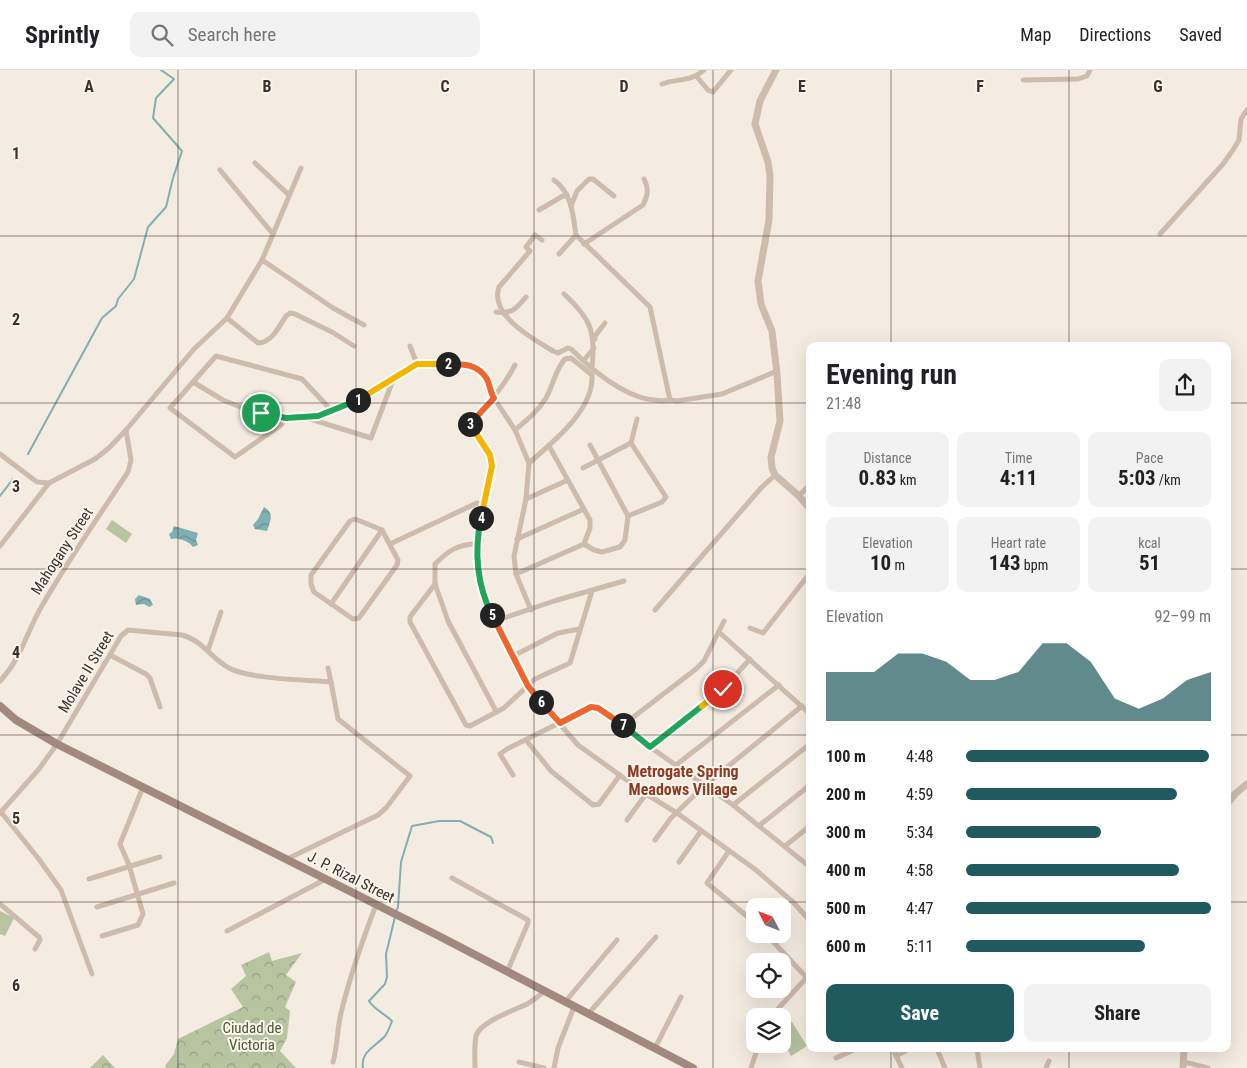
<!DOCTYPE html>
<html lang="en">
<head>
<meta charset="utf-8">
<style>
  body { margin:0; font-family:"Roboto Condensed",sans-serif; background:#f2f2f2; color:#202124; height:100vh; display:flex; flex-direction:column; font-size:19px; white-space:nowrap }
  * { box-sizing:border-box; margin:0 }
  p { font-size:16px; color:#757577 }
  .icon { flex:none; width:28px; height:28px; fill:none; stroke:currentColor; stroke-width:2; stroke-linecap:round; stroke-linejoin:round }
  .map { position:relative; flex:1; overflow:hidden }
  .sheet { position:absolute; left:806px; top:272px; width:425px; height:710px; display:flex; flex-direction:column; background:#fff; border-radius:10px; box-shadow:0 5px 20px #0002 }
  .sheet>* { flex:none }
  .needle { width:32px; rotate:312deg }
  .tools { position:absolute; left:746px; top:828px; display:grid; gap:10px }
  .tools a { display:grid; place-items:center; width:45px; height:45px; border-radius:10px; background:#fff; box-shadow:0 5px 20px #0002; font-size:25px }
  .pin { position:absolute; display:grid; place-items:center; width:42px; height:42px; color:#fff; margin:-21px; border:2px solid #fff; border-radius:50%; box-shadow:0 1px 5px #0007 }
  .km { position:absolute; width:25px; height:25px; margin:-12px; border-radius:50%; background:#222; color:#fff; font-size:14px; line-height:25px; text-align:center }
  .round { display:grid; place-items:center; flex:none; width:52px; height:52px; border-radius:10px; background:#f2f2f2 }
  .head { display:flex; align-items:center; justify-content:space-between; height:85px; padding:0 20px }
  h1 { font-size:28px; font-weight:700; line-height:38px }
  .figures { display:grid; grid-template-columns:repeat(3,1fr); gap:8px; height:85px; padding:5px 20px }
  .figures div { display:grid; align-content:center; border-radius:10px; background:#f2f2f2; text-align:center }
  .figures b { font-size:21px; font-weight:700 }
  .figures small { font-size:14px; font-weight:400 }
  .figures p { font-size:14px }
  .chart { height:140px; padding:10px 20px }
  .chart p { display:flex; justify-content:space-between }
  .chart svg { width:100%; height:90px; margin-top:5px; fill:#1f5a5e; opacity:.7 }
  .cta { display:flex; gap:10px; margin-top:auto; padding:10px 20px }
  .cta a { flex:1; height:58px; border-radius:10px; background:#1f5a5e; color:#fff; font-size:20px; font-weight:700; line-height:58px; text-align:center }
  .cta a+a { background:#f2f2f2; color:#202124 }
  ul { padding:0 20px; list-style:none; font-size:16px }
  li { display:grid; grid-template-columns:80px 60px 1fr; align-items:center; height:38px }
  li i { height:12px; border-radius:6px; background:#1f5a5e }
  header { display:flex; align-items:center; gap:30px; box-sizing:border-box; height:70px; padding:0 25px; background:#fff; border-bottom:1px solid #e0e0e0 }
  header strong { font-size:24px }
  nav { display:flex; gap:28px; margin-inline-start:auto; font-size:18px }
  .search { width:350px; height:45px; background:#f2f2f2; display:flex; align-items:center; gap:12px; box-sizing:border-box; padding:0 18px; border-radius:10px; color:#757577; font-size:19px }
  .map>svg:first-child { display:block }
</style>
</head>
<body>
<header>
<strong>Sprintly</strong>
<div class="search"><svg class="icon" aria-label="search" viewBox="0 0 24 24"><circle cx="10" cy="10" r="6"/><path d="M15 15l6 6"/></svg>Search here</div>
<nav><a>Map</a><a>Directions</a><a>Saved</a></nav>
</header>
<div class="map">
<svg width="1247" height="998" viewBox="0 0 1247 998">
  <defs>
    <pattern id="park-crowns" width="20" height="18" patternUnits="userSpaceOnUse" patternTransform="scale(1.25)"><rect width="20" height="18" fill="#b8c4a0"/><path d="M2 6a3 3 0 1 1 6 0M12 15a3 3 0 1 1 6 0" fill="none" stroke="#97a083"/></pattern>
    <pattern id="water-waves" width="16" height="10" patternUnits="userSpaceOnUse" patternTransform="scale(1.25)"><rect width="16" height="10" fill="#7fb0b2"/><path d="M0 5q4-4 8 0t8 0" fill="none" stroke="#699091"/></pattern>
  </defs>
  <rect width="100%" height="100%" fill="#f4ebe1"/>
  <g fill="#b8c4a0">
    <polygon points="112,450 132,464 126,473 106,459"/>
    <polygon points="0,841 14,848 5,866 0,864"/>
    <polygon points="792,952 807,976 791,986 783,971 782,958"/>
  </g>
  <g fill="url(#park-crowns)">
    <polygon points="269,882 272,891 302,883 286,905 296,912 285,937 290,941 287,968 280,981 296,998 166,998 165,996 174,984 178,969 243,937 231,919 246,906 241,895"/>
    <polygon points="103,985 115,998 90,998"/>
  </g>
  <g fill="url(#water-waves)">
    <path d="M264,437C275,443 270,452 267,461L255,459L253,455L258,449Z"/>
    <path d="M174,456L198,463L196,470L198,475L193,477C189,471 178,467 171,469L169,464L172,462Z"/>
    <polygon points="139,525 150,529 153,535 149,537 144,534 136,535 135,529"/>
  </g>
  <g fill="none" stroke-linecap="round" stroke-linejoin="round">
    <g stroke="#7fb0b2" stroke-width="2">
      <polyline points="28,384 102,248 116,236 118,229 134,209 148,157 166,137 173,108 182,81 153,48 156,28 174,9 161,0"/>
      <polyline points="0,426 13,409"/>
      <polyline points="396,842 398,837 401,792 412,756 439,751 460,751 491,767 493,773"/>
      <path d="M363,998C360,982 375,977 385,966C388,962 390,956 392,951C385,944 375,940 369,931L385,914L387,907L386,884L395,847"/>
    </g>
    <g stroke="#cdbbac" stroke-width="5">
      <polyline points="697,7 708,20 713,22 731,0"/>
      <polyline points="1023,10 1078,9 1087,6 1090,0"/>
      <path d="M662,14C678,8 691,12 704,0"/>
      <polyline points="255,93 289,125"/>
      <polyline points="220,100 273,164"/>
      <path d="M554,110C572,123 573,145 576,165L559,184"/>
      <polyline points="571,136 577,121 589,109 593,109 614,126"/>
      <polyline points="539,140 563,126 567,125"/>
      <polyline points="1160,164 1223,94 1233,80 1239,70 1241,49 1247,40"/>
      <polyline points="576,165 650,237 670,330 677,331 722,324 777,301"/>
      <path d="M542,170L535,165L526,177L530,181L499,217C489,245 533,269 553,281L558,283L568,278L571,279C595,303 634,336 670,330"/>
      <path d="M584,174L643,135C648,125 649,119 644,109"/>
      <polyline points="262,190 333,238 364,255"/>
      <path d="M564,224C590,248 596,261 592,297"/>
      <path d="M496,242C512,244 516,239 526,227"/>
      <path d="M227,248L258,273C272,273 279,256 286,246L290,243L295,244L332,262L354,276"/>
      <polyline points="595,269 595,266 605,253"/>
      <polyline points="410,276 417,294"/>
      <polyline points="584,290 594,278"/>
      <path d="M515,295C503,318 487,335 470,354L490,385L492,395L477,468L476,492L479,511L485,533L533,623L578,675L646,724L677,743L756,800L794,833L810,851"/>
      <polyline points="193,312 223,330 243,338 286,348 318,346 333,342 353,332 417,294 468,294 476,299 487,309 490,322 515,360 529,393 526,429 514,486 516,504 531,540"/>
      <polyline points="286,348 281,355 235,387 170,338 216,286 302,309 333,342"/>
      <polyline points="307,348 371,368 393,310"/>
      <path d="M515,360C527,350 538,341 546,328C553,316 555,300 565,289L571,288L592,305C594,340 553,372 529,393"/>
      <polyline points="0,384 37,412 49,413 95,389 109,378 126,360 194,279 227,248 262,190 301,98"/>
      <polyline points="583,398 631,373"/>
      <polyline points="799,426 810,414"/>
      <polyline points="526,429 568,410"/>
      <polyline points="628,446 662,432 666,427 631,373 637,349"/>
      <polygon points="355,449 382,460 398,490 397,495 359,548 353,549 314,522 311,514 311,505 350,451"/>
      <polyline points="517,469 584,439"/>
      <polyline points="390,474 477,433 484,434"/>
      <path d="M477,474C458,474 448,481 435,494V514L448,551L496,641"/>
      <polyline points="584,474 594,480 602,482 620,477 625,470 628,446 590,375"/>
      <polyline points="0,476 49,413"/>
      <polyline points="516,504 584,474 590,458 590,450 549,376"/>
      <polyline points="435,514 410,547 410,552 466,655 470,656 504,638 535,609 570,593 592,521"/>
      <polyline points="331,534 382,460"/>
      <polyline points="655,540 761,418 775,405"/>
      <polyline points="495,551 554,531 624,511"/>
      <polyline points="750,558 763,563 810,503"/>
      <polyline points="719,562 810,644"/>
      <polyline points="208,580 221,542"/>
      <polyline points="110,585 146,604 150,608 160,637"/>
      <polyline points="513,586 558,563 580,559"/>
      <polyline points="328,598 331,612"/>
      <path d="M0,611C22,588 27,560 43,534C69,489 99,446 128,402L131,390L126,360"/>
      <polyline points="623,655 696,599 704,591 724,551"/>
      <polyline points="526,670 551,701 593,735 599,734 620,705"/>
      <polyline points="650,677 723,619 750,589"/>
      <polyline points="676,695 779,615"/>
      <polyline points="513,705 500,684 507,679 591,637 598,637 623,655 650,677 733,735 810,797"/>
      <polyline points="733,735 810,674"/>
      <polyline points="1,742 38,788 61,820 92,904"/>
      <path d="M0,743L39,699L57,674L121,566L128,560L182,565C202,570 212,589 229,598C249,609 307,610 331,612L338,649L410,706L386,738L378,745L287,789"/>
      <polyline points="627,750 646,724"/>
      <polyline points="760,755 810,715"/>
      <polyline points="655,770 671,748 704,716 802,636"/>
      <polyline points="785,776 810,756"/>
      <polyline points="729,781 707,813 755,853"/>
      <polyline points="679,792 701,761"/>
      <polyline points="452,808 528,850 528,853 507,902"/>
      <polyline points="89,809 160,787"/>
      <polyline points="0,834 39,867 40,870 35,879"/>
      <polyline points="97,837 174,813"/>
      <polyline points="227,861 326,809"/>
      <polyline points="766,864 806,907"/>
      <polyline points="102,866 138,855 143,844 129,795 120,774 143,717"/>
      <polyline points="565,932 617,870"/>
      <polyline points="588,944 656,867"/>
      <polyline points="773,946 776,941 810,904"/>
      <polyline points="655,978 681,927"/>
      <polyline points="893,979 902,998"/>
      <polyline points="937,979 945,998"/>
      <polyline points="977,979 980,998"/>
      <polyline points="896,986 909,979"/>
      <polyline points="836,988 856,979"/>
      <path d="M333,992C338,975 337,956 342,939C351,903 363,869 376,835"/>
      <polyline points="519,992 544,998"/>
      <polyline points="1184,992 1208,998"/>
      <path d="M475,998C475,988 474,976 476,966C480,952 512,941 525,935C532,932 538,926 545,921"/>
      <polyline points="554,998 558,978 574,937"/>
      <polyline points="751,998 759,974"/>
      <polyline points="1046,998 1049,991"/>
    </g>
    <g stroke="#cdbbac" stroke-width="7">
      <polyline points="776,0 760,31 755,54 768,92 770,106 769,150 758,211 761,234 772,261 777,304 780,351 771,387 772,398 775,405 799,426 810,439"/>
      <polyline points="1228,733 1235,724 1247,714"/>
      <polyline points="1183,998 1184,979"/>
    </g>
    <polyline stroke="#a18a7d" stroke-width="8" points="0,636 16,650 57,674 437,865 693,998"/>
  </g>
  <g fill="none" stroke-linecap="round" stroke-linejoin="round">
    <defs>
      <polyline id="split-1" points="261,343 286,348 318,346 358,330"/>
      <polyline id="split-2" points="358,330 417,294 448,294"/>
      <path id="split-3" d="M448,294C464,294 478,294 487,309C490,315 490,322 494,328L470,354"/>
      <polyline id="split-4" points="470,354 490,385 492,396 481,448"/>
      <path id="split-5" d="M481,448C474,482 476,513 492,545"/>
      <polyline id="split-6" points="492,545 528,616 541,632"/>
      <polyline id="split-7" points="541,632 560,653 591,637 598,638 623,655"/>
      <polyline id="split-8" points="623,655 650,677 702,636"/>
      <polyline id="split-9" points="702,636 723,619"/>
    </defs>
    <use href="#split-1" stroke="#fff" stroke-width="10"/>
    <use href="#split-2" stroke="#fff" stroke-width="10"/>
    <use href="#split-3" stroke="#fff" stroke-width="10"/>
    <use href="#split-4" stroke="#fff" stroke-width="10"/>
    <use href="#split-5" stroke="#fff" stroke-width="10"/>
    <use href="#split-6" stroke="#fff" stroke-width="10"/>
    <use href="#split-7" stroke="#fff" stroke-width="10"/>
    <use href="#split-8" stroke="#fff" stroke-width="10"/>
    <use href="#split-9" stroke="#fff" stroke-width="10"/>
    <use href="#split-1" stroke="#22a559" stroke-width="6"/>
    <use href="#split-2" stroke="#f5b400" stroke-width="6"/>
    <use href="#split-3" stroke="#f0652b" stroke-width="6"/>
    <use href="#split-4" stroke="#f5b400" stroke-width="6"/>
    <use href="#split-5" stroke="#22a559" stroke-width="6"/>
    <use href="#split-6" stroke="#f0652b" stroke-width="6"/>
    <use href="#split-7" stroke="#f0652b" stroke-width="6"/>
    <use href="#split-8" stroke="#22a559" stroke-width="6"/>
    <use href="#split-9" stroke="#f5b400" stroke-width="6"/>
  </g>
  <path fill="none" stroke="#3b302b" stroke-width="1" stroke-opacity="0.55" d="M178,0V998M356,0V998M534,0V998M713,0V998M891,0V276M1069,0V276M0,166H1247M0,333H810M1228,333H1247M0,499H810M1228,499H1247M0,665H810M1228,665H1247M0,832H810M1228,832H1247M891,979V998M1069,979V998"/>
  <g text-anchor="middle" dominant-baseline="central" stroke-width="4" stroke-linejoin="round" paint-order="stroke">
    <g font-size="15" fill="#3b302b" stroke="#fbf5ee">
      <text transform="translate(62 481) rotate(-57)">Mahogany Street</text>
      <text transform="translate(86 602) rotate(-59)">Molave II Street</text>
      <text transform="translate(351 807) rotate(27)">J. P. Rizal Street</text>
    </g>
    <g font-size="15" fill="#4a5a2e" stroke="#fbf5ee">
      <text x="252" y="958">Ciudad de<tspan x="252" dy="17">Victoria</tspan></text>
    </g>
    <g font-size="16" font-weight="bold" fill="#8c3b22" stroke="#fbf5ee">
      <text x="683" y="701">Metrogate Spring<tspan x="683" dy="18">Meadows Village</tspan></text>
    </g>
  </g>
  <g font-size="16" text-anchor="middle" font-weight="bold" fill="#3b302b" stroke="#fbf5ee" stroke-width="4" stroke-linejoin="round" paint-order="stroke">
    <text x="89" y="22">A</text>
    <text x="267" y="22">B</text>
    <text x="445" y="22">C</text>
    <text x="624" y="22">D</text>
    <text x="802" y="22">E</text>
    <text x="980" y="22">F</text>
    <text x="1158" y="22">G</text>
    <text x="16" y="89">1</text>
    <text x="16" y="255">2</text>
    <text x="16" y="422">3</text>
    <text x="16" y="588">4</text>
    <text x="16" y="754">5</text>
    <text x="16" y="921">6</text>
  </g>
</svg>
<div class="tools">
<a><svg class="needle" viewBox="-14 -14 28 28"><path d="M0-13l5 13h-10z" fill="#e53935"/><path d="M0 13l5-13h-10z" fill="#757577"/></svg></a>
<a><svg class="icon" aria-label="locate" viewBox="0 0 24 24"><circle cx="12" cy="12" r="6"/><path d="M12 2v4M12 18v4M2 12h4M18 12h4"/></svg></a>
<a><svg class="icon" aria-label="layers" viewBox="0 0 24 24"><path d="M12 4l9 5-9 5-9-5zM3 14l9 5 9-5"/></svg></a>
</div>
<div class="pin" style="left:261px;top:343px;background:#1e9e55"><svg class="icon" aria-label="arrive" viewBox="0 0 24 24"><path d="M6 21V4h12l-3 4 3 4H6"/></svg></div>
<div class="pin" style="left:723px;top:619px;background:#d93025"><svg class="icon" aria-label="check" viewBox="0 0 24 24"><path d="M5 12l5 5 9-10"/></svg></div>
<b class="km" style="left:358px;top:330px">1</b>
<b class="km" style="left:448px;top:294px">2</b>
<b class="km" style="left:470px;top:354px">3</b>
<b class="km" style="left:481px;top:448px">4</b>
<b class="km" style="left:492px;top:545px">5</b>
<b class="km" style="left:541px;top:632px">6</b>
<b class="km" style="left:623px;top:655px">7</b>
<section class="sheet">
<div class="head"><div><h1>Evening run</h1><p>21:48</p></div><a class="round"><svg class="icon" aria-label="share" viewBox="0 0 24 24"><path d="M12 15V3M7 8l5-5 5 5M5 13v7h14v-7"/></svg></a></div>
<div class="figures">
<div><p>Distance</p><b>0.83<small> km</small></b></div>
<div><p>Time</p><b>4:11</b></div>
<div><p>Pace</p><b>5:03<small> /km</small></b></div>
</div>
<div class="figures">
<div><p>Elevation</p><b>10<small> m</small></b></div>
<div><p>Heart rate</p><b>143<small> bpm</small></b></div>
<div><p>kcal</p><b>51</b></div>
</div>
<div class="chart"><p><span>Elevation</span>92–99 m</p>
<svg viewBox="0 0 160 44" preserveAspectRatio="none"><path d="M0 44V20L10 20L20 20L30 11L40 11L50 15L60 24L70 24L80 20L90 6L100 6L110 15L120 33L130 38L140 33L150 24L160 20V44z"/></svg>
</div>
<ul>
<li><b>100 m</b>4:48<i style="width:99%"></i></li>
<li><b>200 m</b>4:59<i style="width:86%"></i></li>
<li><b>300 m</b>5:34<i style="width:55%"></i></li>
<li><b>400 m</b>4:58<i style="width:87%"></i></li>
<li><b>500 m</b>4:47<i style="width:100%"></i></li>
<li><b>600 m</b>5:11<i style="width:73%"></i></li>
</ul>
<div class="cta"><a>Save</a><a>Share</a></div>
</section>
</div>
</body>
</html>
